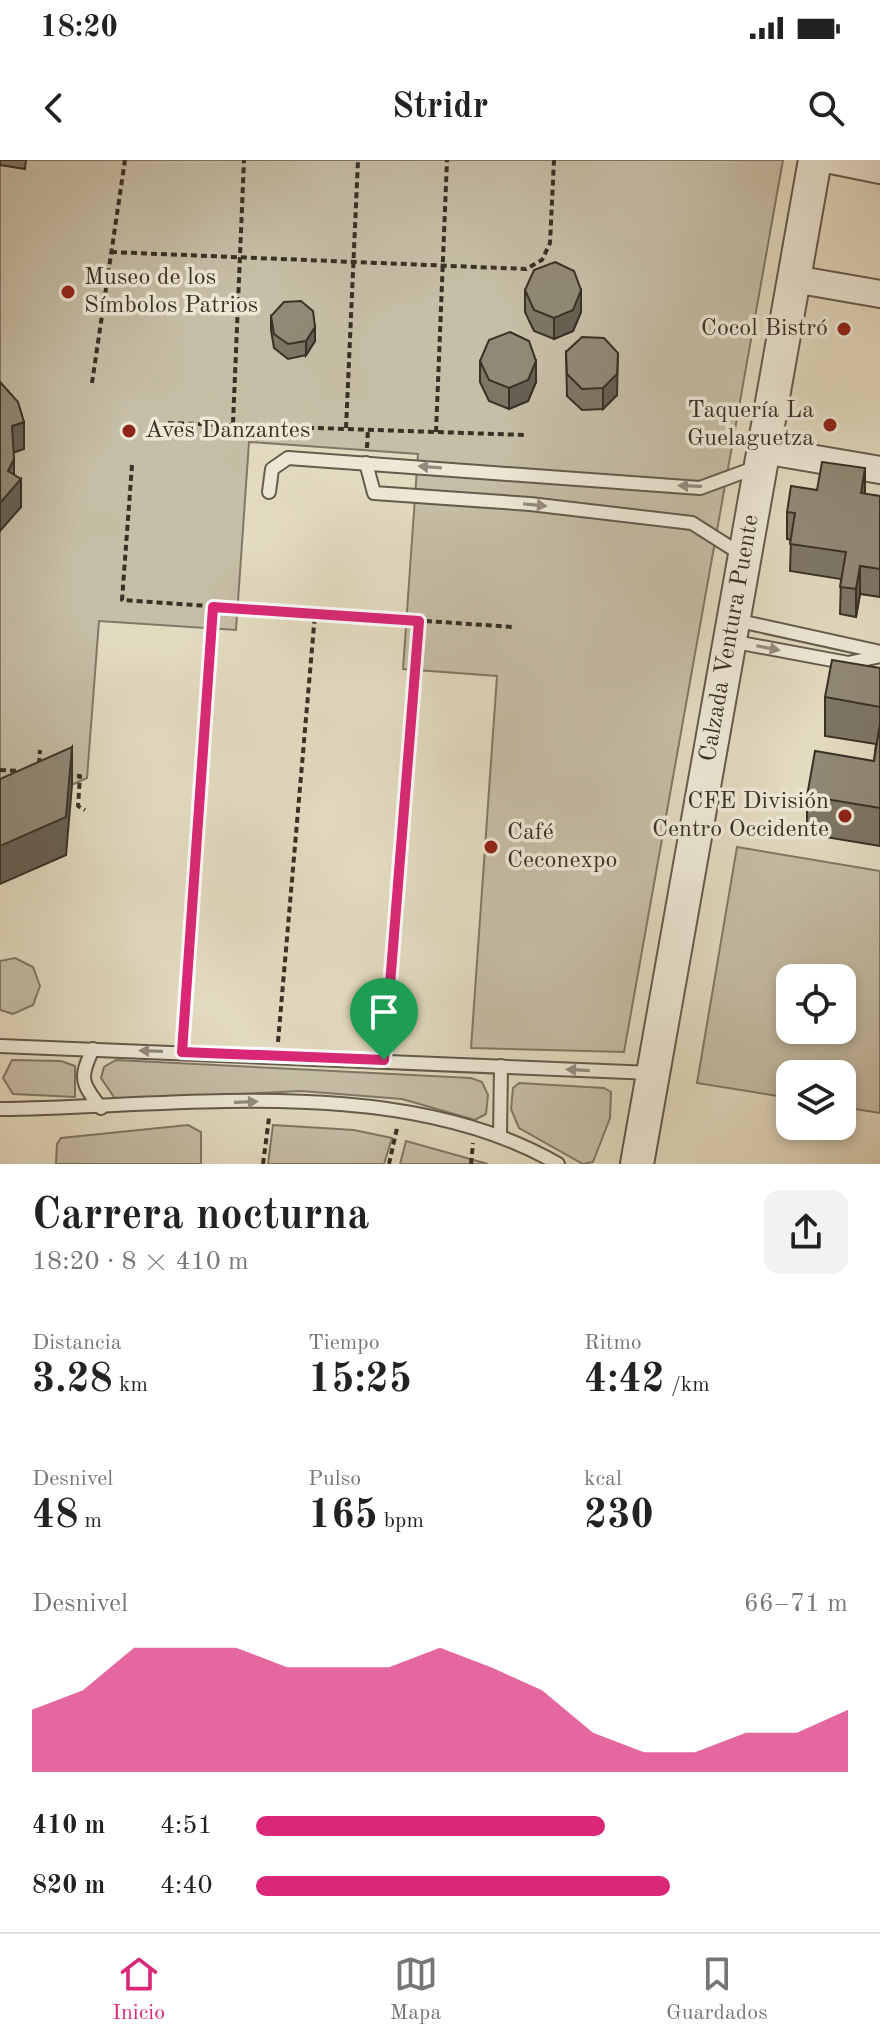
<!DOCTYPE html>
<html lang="es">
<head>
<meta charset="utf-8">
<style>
  body { margin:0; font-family:"Old Standard TT",serif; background:#f2f2f2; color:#222; height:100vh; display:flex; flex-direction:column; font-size:30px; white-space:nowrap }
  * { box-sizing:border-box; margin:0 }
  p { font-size:26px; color:#767676 }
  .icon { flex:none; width:44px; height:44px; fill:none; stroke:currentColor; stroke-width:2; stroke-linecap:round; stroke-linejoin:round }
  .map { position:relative; height:1004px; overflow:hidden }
  .drawer { display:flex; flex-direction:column; background:#fff; flex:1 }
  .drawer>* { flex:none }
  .fabs { position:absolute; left:776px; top:804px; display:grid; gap:16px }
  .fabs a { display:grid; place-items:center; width:80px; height:80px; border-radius:16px; background:#fff; box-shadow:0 4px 12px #0003; font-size:40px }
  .pin { position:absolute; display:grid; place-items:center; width:68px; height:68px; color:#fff; margin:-82px -34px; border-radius:50% 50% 50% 0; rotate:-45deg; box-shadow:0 0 8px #0007 }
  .pin .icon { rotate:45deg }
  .round { display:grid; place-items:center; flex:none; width:84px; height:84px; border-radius:16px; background:#f2f2f2 }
  .headline { display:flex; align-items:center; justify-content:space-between; height:136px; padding:0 32px }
  h1 { font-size:44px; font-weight:600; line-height:60px }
  .metrics { display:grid; grid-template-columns:repeat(3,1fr); gap:12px; height:136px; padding:8px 32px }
  .metrics div { display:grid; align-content:center }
  .metrics b { font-size:40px; font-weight:600 }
  .metrics small { font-size:22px; font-weight:400 }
  .metrics p { font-size:22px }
  .chart { height:224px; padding:16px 32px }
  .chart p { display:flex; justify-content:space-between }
  .chart svg { width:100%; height:144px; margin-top:8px; fill:#db2777; opacity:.7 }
  ul { padding:0 32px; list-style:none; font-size:26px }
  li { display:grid; grid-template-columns:128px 96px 1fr; align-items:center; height:60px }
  li i { height:20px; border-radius:10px; background:#db2777 }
  .status { display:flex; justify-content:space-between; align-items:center; height:56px; padding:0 40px; background:#fff; direction:ltr }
  .status svg { height:22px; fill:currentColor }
  header { display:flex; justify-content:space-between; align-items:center; height:104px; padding:0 32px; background:#fff; font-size:36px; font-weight:600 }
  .menu { display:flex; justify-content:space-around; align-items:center; height:112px; border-top:2px solid #e0e0e0; background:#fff; font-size:22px; color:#767676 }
  .menu a { display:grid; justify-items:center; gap:4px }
  .menu .on { color:#db2777 }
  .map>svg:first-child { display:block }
</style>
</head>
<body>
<div class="status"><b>18:20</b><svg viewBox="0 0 49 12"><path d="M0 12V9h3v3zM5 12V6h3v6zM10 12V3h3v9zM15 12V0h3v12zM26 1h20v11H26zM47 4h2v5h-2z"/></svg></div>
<header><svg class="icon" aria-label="back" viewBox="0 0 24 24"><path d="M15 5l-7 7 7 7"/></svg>Stridr<svg class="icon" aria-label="search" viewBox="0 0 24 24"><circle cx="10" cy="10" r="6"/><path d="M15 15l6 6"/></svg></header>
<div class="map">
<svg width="880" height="1004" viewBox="0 0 880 1004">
  <rect width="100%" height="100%" fill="#e3dbc0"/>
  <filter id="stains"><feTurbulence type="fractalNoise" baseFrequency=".0025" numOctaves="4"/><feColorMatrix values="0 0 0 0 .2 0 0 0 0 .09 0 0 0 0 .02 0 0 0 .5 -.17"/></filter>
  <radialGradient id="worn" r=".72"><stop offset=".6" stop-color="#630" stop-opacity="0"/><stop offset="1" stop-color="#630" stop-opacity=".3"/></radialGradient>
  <g fill="#c6bea6" stroke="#807866" stroke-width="2" fill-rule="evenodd">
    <polygon points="0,0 783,0 624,892 471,888 497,516 403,509 418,294 249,282 236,470 99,461 87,618 0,657"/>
    <path d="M737,687L880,711V953L842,947V914H790V938L697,923ZM790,818H842V870H790Z"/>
    <polygon points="15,798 33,807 40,826 33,845 13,854 0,850 0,801"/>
    <polygon points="12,900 61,901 75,906 75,937 13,934 3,918"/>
    <polygon points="116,900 471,918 482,922 488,935 486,954 475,960 402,939 301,931 116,940 101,918 104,907"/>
    <polygon points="519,923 604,928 611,932 610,958 593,1002 583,1004 519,968 511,949 513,928"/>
    <polygon points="188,965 201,972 201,1004 56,1004 57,984 61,978"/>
    <polygon points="273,965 354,970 392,978 384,1004 268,1004"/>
    <polygon points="406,981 488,1004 400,1004"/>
  </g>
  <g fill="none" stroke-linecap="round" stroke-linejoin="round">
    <defs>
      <g id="service">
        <polyline points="366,303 374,333 530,344 692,363 744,396"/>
        <polyline points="269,332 272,309 288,298 700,328 757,307"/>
        <polyline points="735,460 880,492"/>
        <polyline points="730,481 848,503 880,496"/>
        <polyline points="0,886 652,913"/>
        <path d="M93,889C79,918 81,923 101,948"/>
        <path d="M0,949C176,947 400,912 558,1004"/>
        <polyline points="500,976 501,906"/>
      </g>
      <g id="minor">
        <polyline points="831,0 880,10"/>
        <polyline points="794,119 880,134"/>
        <polyline points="763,290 880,310"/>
      </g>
      <g id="tertiary">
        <path id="s1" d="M637,1004L815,0"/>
      </g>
    </defs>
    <use href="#service" stroke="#645c4c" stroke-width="16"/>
    <use href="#minor" stroke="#645c4c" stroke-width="30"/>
    <use href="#tertiary" stroke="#645c4c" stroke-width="36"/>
    <g stroke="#393126" stroke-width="4" stroke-dasharray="6 4" stroke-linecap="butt">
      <polyline points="111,92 526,109 542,100 550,83 554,0"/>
      <polyline points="92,223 125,0"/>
      <polyline points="168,263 525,275"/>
      <polyline points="233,263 244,0"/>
      <polyline points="346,268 358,0"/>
      <polyline points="436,272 447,0"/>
      <polyline points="367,288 368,269"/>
      <polyline points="132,305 122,440 513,467"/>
      <polyline points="39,604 40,590"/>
      <polyline points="0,610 22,611"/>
      <polyline points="67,615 80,616 78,646 85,650"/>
      <polyline points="183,879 213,447"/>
      <polyline points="278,882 315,454"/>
      <polyline points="385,886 419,461"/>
      <polyline points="263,1004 269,958"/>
      <polyline points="389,1004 397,968"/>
      <polyline points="471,1004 473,983"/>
    </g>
    <use href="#service" stroke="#ede8d6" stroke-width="12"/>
    <use href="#minor" stroke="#ede8d6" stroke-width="26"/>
    <use href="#tertiary" stroke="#ede8d6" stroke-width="32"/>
  </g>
  <g fill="#7d7665" stroke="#393126" stroke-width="2">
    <polygon points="0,0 26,0 25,9 0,5"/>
    <polygon points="525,130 581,152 573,171 554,179 534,171 525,152"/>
    <polygon points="271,156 315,181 306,195 288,199 274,188 271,170"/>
    <polygon points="566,192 617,235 603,249 582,250 567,236"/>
    <polygon points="480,201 536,222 528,241 509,249 489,241 480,222"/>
    <polygon points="817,330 880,336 880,437 860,434 856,457 840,454 841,419 790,411 791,380 787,379 787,352"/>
    <polygon points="880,508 880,686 807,674 807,636 874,601 876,584 825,576 825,537"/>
  </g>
  <g fill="#666053" stroke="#393126" stroke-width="2">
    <polygon points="581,130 581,152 573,171 554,179 554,158"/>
    <polygon points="315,167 315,181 306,195 306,181"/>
    <polygon points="618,193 617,235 603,249 603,228"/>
    <polygon points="536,201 536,222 528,241 509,249 509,228"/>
    <polygon points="24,262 24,289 12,293 12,266"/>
    <polygon points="14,299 14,326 21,319 21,347 0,371 0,343 8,311"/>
    <polygon points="865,308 865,336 861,333"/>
    <polygon points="860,406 860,434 856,457 856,429"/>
    <polygon points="72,587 72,625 66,695 0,724 0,686"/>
  </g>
  <g fill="#918976" stroke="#393126" stroke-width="2">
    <polygon points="555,102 574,111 581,130 573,150 554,158 534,150 525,130 534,110"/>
    <polygon points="301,141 313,151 315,167 306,181 288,184 274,174 271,156 284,142"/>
    <polygon points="510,172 529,181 536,201 528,220 509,228 489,220 480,201 489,180"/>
    <polygon points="582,177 604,178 618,193 617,214 603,228 582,229 567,214 566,192"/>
    <polygon points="0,222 18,242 24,262 12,266 14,299 8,311 21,319 0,343"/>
    <polygon points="822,302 865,308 861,333 880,336 880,409 860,406 856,429 840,427 846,392 790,384 795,353 787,352 791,326 817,330"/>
    <polygon points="832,500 880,508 880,547 825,537"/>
    <polygon points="880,563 880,648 807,636 815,591 874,601"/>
    <polygon points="72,587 66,657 0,686 0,619"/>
  </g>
  <defs><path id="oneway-solid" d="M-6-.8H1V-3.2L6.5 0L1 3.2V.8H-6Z" transform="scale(2)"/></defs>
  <g fill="#938c7e">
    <use href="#oneway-solid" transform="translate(430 307) rotate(-176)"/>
    <use href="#oneway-solid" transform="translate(690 326) rotate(-178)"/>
    <use href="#oneway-solid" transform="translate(535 345) rotate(5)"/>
    <use href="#oneway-solid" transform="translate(768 488) rotate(11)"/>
    <use href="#oneway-solid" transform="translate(151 891) rotate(-178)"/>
    <use href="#oneway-solid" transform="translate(578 910) rotate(-177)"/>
    <use href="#oneway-solid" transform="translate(246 942) rotate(-2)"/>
  </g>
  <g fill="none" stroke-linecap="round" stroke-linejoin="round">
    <defs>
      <polygon id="route" points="213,447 419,461 384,900 182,892"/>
    </defs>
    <use href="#route" stroke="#fff" stroke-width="16"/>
    <use href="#route" stroke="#db2777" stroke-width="10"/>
  </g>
  <g fill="#8f2418" stroke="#ede8d6" stroke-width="3">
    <circle cx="68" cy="132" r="8"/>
    <circle cx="844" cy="169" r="8"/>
    <circle cx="830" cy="265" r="8"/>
    <circle cx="129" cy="271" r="8"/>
    <circle cx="845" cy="656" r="8"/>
    <circle cx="491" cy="687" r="8"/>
  </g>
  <g text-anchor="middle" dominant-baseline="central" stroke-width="7" stroke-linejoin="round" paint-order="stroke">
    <g font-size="24" fill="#393126" stroke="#ede8d6" text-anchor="start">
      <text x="84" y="118">Museo de los<tspan x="84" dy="28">Símbolos Patrios</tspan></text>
      <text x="828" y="169" text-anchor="end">Cocol Bistró</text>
      <text x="814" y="251" text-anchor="end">Taquería La<tspan x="814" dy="28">Guelaguetza</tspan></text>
      <text x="145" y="271">Aves Danzantes</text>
      <text x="829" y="642" text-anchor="end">CFE División<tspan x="829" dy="28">Centro Occidente</tspan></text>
      <text x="507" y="673">Café<tspan x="507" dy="28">Ceconexpo</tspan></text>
    </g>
    <g font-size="24" fill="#393126" stroke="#ede8d6">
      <text stroke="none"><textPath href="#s1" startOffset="534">Calzada Ventura Puente</textPath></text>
    </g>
  </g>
  <rect width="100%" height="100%" filter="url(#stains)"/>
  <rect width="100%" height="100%" fill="url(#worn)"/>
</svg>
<div class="fabs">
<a><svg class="icon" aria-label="locate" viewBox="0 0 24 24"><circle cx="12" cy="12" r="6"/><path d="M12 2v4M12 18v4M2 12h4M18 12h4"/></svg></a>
<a><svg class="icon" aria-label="layers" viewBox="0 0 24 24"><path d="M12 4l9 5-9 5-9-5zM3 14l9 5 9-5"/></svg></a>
</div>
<div class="pin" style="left:384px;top:900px;background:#1e9e55"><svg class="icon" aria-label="arrive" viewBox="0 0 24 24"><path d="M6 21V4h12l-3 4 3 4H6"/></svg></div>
</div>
<section class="drawer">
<div class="headline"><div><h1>Carrera nocturna</h1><p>18:20 · 8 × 410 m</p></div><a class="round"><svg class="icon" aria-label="share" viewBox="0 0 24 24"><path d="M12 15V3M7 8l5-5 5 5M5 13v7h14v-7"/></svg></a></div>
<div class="metrics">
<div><p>Distancia</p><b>3.28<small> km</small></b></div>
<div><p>Tiempo</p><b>15:25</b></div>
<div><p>Ritmo</p><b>4:42<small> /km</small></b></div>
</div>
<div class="metrics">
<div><p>Desnivel</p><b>48<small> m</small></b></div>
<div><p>Pulso</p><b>165<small> bpm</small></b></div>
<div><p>kcal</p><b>230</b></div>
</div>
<div class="chart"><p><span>Desnivel</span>66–71 m</p>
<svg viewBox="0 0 160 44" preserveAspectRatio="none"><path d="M0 44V25L10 19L20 6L30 6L40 6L50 12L60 12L70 12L80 6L90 12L100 19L110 32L120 38L130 38L140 32L150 32L160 25V44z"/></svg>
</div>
<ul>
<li><b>410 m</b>4:51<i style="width:59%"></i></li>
<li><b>820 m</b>4:40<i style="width:70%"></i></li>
</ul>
</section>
<nav class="menu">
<a class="on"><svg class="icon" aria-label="home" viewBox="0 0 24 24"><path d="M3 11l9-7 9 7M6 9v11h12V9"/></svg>Inicio</a>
<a><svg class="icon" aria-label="map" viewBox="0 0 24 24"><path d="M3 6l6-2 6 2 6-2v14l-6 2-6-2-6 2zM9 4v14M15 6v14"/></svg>Mapa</a>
<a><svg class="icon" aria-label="saved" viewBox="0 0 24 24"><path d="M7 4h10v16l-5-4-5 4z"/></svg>Guardados</a>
</nav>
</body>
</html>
